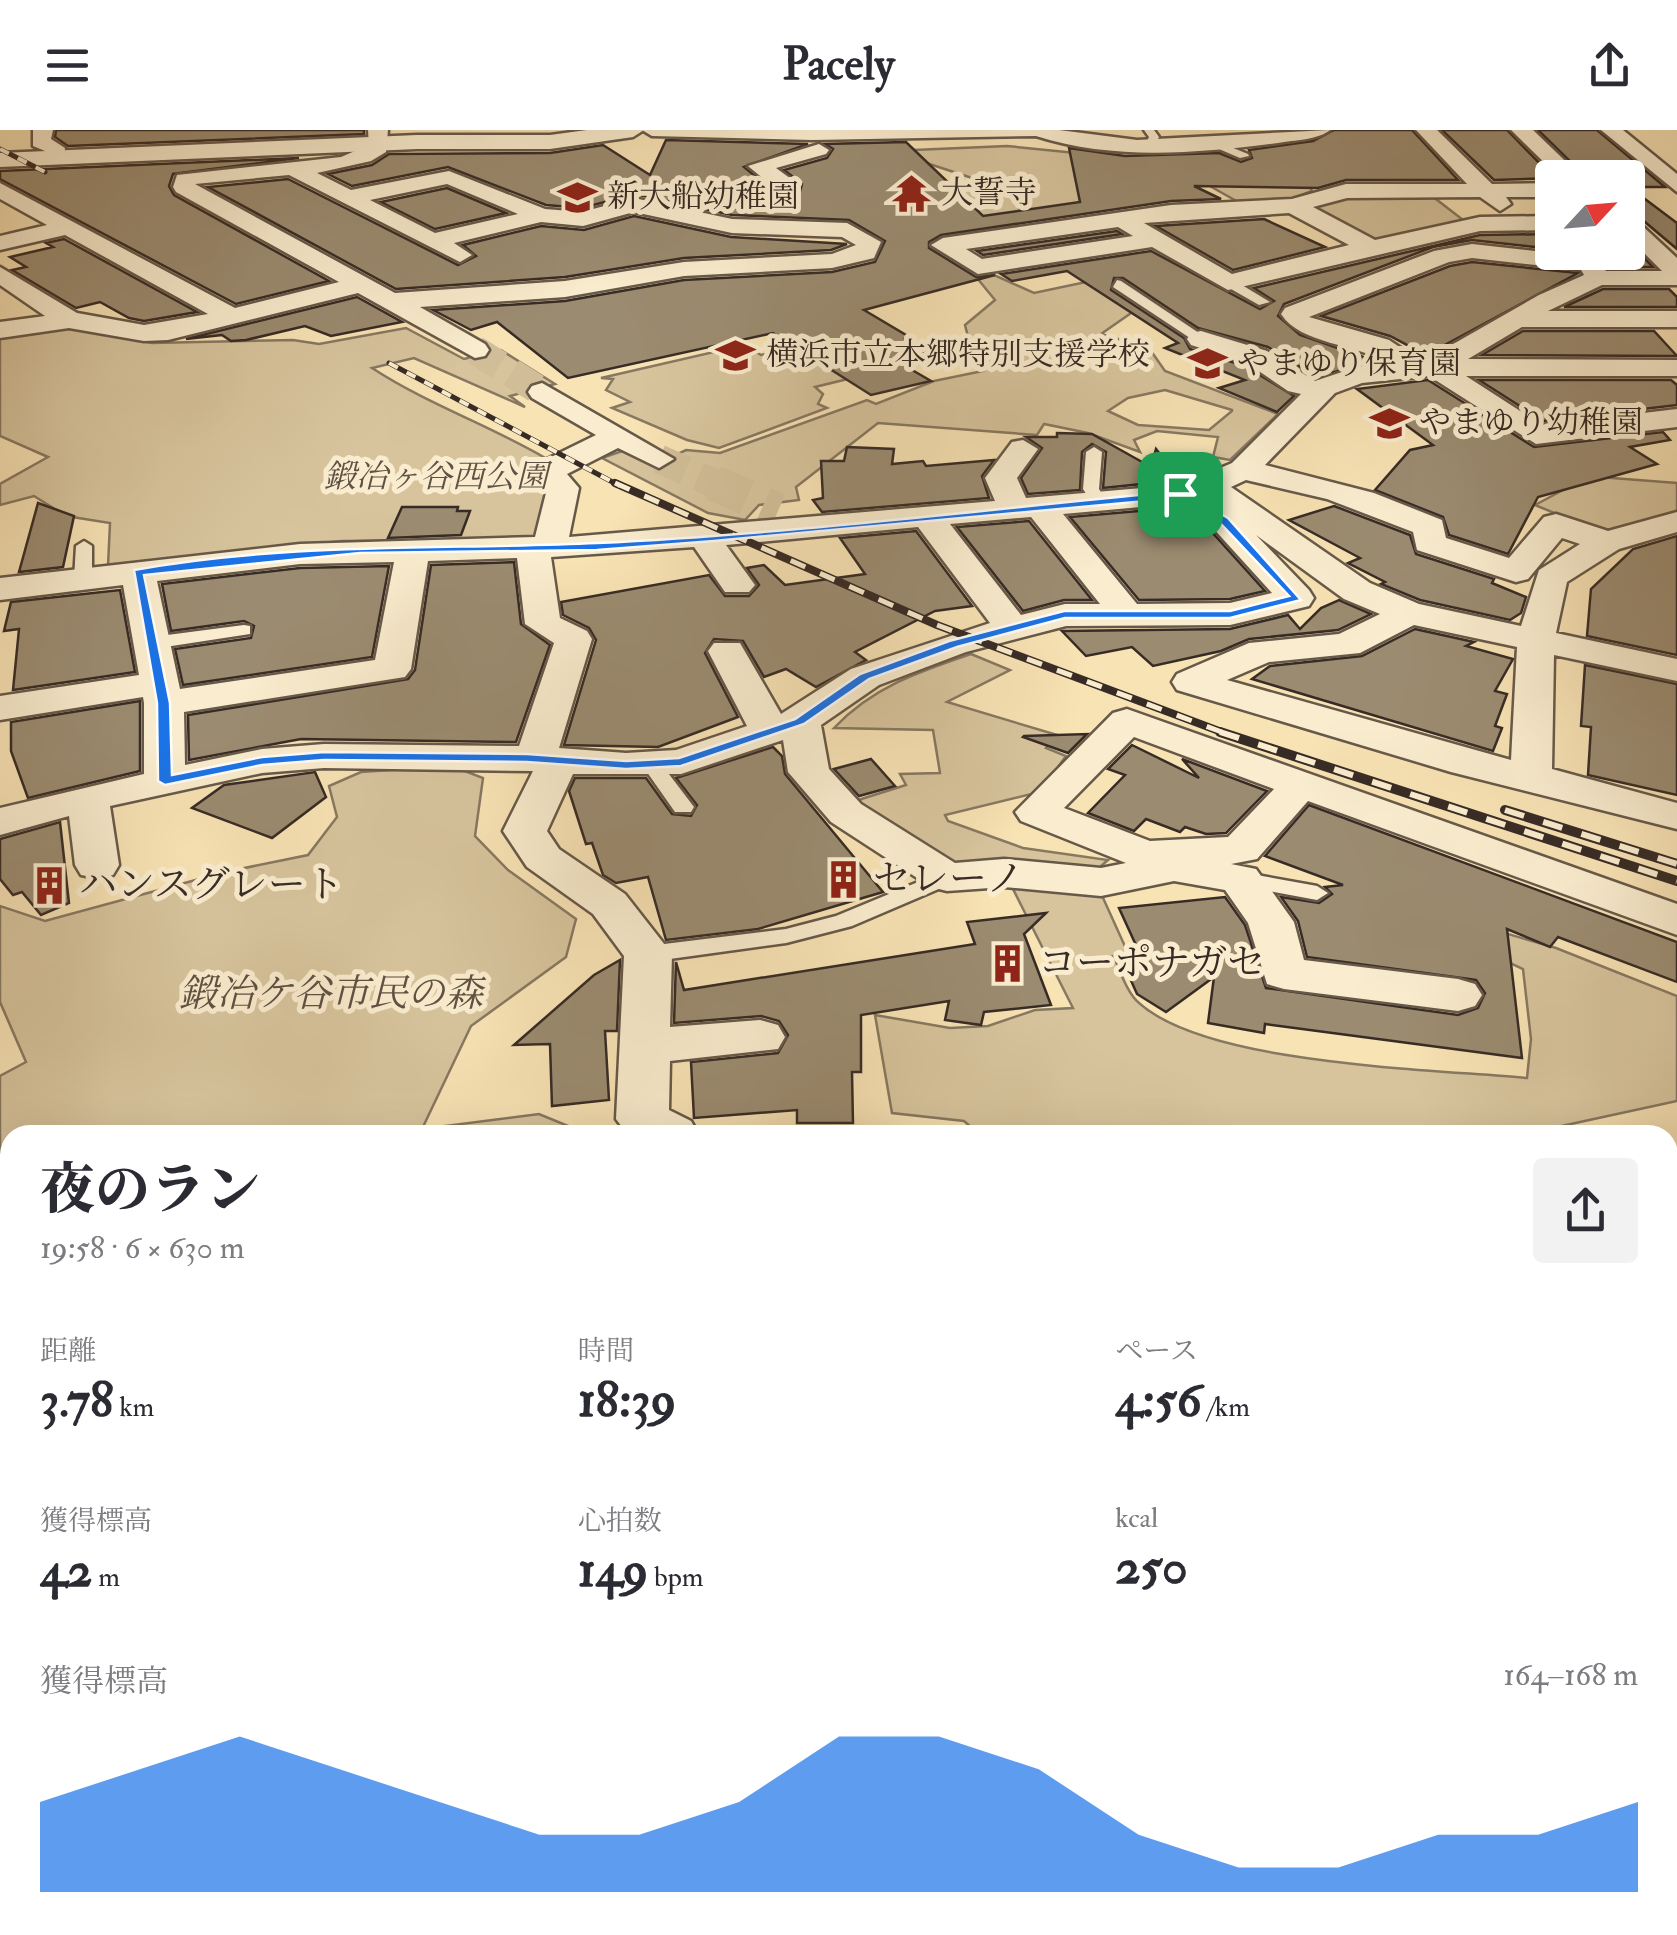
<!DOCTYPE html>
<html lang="ja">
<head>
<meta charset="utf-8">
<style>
  body { margin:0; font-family:"IM FELL Double Pica","Noto Serif JP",serif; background:#f2f2f3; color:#2b2b33; height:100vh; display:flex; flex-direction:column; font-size:38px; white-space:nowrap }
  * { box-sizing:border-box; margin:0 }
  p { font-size:32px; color:#7c7c81 }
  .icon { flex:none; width:55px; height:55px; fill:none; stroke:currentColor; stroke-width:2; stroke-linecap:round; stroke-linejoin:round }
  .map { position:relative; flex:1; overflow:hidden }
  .sheet { position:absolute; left:0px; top:995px; width:1678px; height:810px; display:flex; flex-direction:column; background:#fff; border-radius:30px 30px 0 0; box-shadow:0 10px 40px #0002 }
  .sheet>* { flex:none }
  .needle { width:65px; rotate:64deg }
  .fabs { position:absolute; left:1535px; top:30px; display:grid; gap:20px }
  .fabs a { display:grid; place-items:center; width:110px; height:110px; border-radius:10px; background:#fff; box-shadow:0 10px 40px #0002; font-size:50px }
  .pin { position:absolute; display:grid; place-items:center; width:85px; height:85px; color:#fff; margin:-42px; border-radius:20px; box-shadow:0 5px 15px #0006 }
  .round { display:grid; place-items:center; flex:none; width:105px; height:105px; border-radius:10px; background:#f2f2f3 }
  .overview { display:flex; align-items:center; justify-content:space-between; height:170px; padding:0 40px }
  h1 { font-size:55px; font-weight:800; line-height:75px }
  .metrics { display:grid; grid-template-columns:repeat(3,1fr); gap:15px; height:170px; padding:10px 40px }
  .metrics div { display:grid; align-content:center }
  .metrics b { font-size:50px; font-weight:800 }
  .metrics small { font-size:28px; font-weight:400 }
  .metrics p { font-size:28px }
  .chart { height:280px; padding:20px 40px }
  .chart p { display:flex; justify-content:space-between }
  .chart svg { width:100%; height:180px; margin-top:10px; fill:#1a73e8; opacity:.7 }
  header { display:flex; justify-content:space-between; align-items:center; height:130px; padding:0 40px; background:#fff; font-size:45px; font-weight:800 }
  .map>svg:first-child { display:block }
</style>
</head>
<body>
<header><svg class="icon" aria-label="menu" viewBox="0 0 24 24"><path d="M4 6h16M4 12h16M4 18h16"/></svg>Pacely<svg class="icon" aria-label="share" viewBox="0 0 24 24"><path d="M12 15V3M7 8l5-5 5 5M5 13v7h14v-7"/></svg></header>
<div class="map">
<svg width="1677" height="1805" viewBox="0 0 1677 1805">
  <rect width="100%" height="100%" fill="#f8e3b5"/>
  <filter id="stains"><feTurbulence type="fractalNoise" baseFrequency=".002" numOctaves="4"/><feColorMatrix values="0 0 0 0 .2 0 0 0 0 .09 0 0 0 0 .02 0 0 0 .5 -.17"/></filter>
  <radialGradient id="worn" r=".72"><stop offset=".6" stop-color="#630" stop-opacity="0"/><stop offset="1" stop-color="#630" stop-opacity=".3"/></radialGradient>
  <g fill="#d7c49d" stroke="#877861" stroke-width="2.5" fill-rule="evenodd">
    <polygon points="1007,16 1146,30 1163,18 1215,17 1222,22 1196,26 1260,37 1246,29 1278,25 1302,42 1312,61 1280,73 1240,73 1208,55 1148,59 966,96 964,105 922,112 902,79 976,56 975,49 890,21"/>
    <polygon points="1346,65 1432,66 1467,93 1372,113 1307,76"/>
    <path d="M1176,133L1218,155L1147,172L1101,204L1149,218L1165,241L1278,284L1230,330L1213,327L1218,307L1157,301L1134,310L1140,322L1088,303L1044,294L1037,305L878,293L796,357L799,370L759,375L745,390L708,383L602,328L628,319L659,333L686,320L720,323L867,270L876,274L934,251L983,241L973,226L965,195L995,170L977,148L992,144L1034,163ZM1165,260L1232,280V281L1209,300L1138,295L1108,281L1128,268Z"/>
    <path d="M70,197L152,213L293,210L319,214L406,198L464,229L501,220L555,254L510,266L525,277L414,228L372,238C429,275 489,295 547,329L537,345L550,363L539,410L342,411L108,436L110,393L66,386L34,366L0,375V354L48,327L0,306V209Z"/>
    <polygon points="744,215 761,225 793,217 852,248 815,257 823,264 818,274 827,278 719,318 687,310 612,278 630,272 606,260 613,249 601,248"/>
    <polygon points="1560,344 1677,353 1677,385 1605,404 1535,375 1565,359"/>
    <path d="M971,524L1010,540L947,572L1057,605L1046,618L1066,626L1040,662L945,685L948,691L1023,718L1108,730L1094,742L953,737L852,672L906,655L900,644L940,643L933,600L834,598C873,557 918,542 971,524Z"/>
    <polygon points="452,636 483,648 475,706 508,740 576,789 566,827 471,896 422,999 539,984 590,1005 10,1005 10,1106 0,1108 0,946 26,932 0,872 0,776 45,791 225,742 308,725 337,687 329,656 361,642"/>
    <path d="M1011,755L1099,759L1128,823L1113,826C1120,840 1127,863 1139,873C1208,935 1431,939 1527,948L1531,909L1523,839L1442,801L1481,796L1556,818L1677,866V971L1548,999L1541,1005H980L964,991L892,983L875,885L950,898L988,896L1035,880L1073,878Z"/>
    <polygon points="1677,1067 1677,1302 1668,1311 1668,1068"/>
    <polygon points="430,1795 1105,1795 1098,1805 417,1805"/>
  </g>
  <g fill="#9b8b70" stroke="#372b25" stroke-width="2.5">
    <polygon points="56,0 364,0 364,4 68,16 55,7"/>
    <polygon points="1334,0 1412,0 1458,50 1346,50 1318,58 1194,56 1221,69 1171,71 941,105 929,112 929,118 976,147 995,145 864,180 911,208 906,209 929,222 921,224 932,231 907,237 931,251 871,265 773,203 568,248 497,192 471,200 433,180 565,171 684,150 832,142 875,132 885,111 849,90 732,85 635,64 582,78 546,75 448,37 352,56 328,44 372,35 389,24 550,23 603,15 650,45 666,10 808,14 744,37 780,67 798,68 802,54 784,40 827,28 833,19 825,14 906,12 983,86 1080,72 1069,18 1125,26 1219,23 1241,32 1252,28 1249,20 1313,11"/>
    <polygon points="1442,0 1507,0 1554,48 1494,50"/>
    <polygon points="1538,0 1597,0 1665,57 1629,57 1677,93 1677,119 1639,87 1628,85 1628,48 1587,48"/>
    <polygon points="299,28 173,44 169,56 174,65 329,151 236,174 0,49 0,41"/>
    <polygon points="288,49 458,135 476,126 463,115 541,96 584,100 634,86 731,107 847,114 831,120 684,128 565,147 396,159 208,57"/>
    <polygon points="447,58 506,83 435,99 381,72"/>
    <polygon points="1264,89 1325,117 1233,140 1156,96"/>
    <polygon points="1117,101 1122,104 983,125 977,121"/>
    <polygon points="1552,104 1552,119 1472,110 1433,117 1284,174 1278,186 1300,205 1375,231 1316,247 1268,217 1198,198 1123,148 1114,148 1111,160 1184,208 1190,219 1245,236 1294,266 1277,282 1219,258 1245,250 1165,218 1178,213 1067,141 1012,151 1001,144 1151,121 1260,179 1274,171 1254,158 1480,105"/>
    <polygon points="64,109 197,182 144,191 129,188 100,172 76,178 12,140 26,137 10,127 53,117 46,113"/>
    <polygon points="1628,112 1653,137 1608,137 1599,125 1582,122 1628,122"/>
    <polygon points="1472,132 1578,143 1426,225 1390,206 1321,186 1450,136"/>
    <polygon points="1603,159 1669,159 1677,167 1677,177 1564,177"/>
    <polygon points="357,167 402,192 331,206 305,196 246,210 231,211 222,205 186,209"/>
    <polygon points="1523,201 1654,201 1677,226 1482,225"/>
    <polygon points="1428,250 1534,317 1663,302 1670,310 1630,317 1657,334 1538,367 1508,424 1449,405 1443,387 1375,360 1410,320 1433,315 1357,259"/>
    <polygon points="1479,250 1671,250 1677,255 1677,275 1543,291"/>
    <polygon points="1057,303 1092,304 1151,337 1156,319 1180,350 1103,358 1106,322 1092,314 1082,322 1080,360 1028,364 1021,348 1042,318 1026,307 1057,307"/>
    <polygon points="847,317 894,319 892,334 923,331 926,336 994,330 982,346 989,368 822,382 813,370 823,368 821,331 844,331"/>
    <polygon points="38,373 74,386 63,437 19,442"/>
    <polygon points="1334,376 1410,405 1416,424 1494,449 1492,453 1526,467 1521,483 1510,490 1420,470 1381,454 1385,452 1348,433 1360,428 1289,390"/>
    <polygon points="402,377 458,377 457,381 470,381 461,405 388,408"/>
    <polygon points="1173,378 1210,400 1265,461 1230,469 1139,470 1070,387"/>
    <polygon points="1029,391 1092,470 1064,470 1023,481 957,397"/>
    <polygon points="916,401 972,476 935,481 855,522 866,530 816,557 786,539 764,547 743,511 714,509 705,523 738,587 658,617 564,615 596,510 589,498 563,485 561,472 709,445 725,466 749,466 759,455 747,438 764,435 785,455 865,444 840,408"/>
    <polygon points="1677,406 1677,525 1587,506 1591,459 1633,419"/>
    <polygon points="514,432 521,494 550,515 516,612 301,609 189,630 188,585 408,549 415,540 431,435"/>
    <polygon points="389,436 372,527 183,555 175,519 251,508 254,496 244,491 171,501 162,454 300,438"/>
    <polygon points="120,460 135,542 13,560 19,499 4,501 11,472"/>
    <polygon points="1339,470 1371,484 1338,500 1249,509 1221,521 1153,536 1132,517 1086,526 1062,501 1230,499 1288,485 1300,499 1321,478"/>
    <polygon points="1415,499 1474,512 1466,516 1513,529 1495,561 1507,564 1495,596 1502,598 1493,621 1252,549 1270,536 1362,526"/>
    <polygon points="1585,535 1677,554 1677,665 1588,645 1591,597 1581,596"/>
    <polygon points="140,571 140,641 28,668 11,621 11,592"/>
    <polygon points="1087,604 1068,623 1023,607 1024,606"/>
    <polygon points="1132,615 1199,648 1182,629 1267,661 1226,703 1206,704 1185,697 1180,702 1146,689 1134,701 1088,683 1125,645 1108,639"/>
    <polygon points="773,617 782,626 785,644 883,762 758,799 666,810 648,747 616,753 603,745 592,713 586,714 569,661 575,648 646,648 672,684 691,686 697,675 676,648"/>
    <polygon points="871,629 895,656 859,666 834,639"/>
    <polygon points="315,642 326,667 272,708 192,678 224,655"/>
    <polygon points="1309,675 1677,812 1677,852 1558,807 1550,817 1507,799 1522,928 1265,894 1264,903 1208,893 1214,847 1166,882 1137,864 1125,837 1145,835 1119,778 1225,767 1245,795 1266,858 1458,885 1478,878 1485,863 1476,850 1307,827 1298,791 1281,767 1319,773 1332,764 1325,757 1343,755 1265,726"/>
    <polygon points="60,692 69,773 41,785 22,762 13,765 0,749 0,709"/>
    <polygon points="1046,783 1024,804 1051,875 984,882 981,895 945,890 949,871 861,885 861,942 852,942 853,993 797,993 797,980 694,988 691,932 778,923 788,905 779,891 761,886 674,893 676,832 684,860 975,814 967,792"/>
    <polygon points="620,830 617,901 605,901 609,970 552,976 550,914 514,915 594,845"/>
  </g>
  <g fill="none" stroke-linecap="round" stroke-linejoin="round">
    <g stroke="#d1be98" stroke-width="29" stroke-dasharray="29 14" stroke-linecap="butt">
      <polyline points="475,220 542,262"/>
      <polyline points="659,329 720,356"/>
    </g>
    <polyline stroke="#d1be98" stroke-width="36" stroke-dasharray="36 18" stroke-linecap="butt" points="714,353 778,381"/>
    <defs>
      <g id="service">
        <polygon points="1144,0 1154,0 1159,7 1154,17 1145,15 1149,7"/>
        <polygon points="1216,11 1248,24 1249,26 1240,28 1212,16"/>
        <polygon points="1224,149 1232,149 1270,172 1259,175 1224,155"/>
        <polygon points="1117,150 1121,151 1208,209 1196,212 1113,157"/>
        <polygon points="1094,317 1102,322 1099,359 1107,372 1099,377 1093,375 1083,359 1086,322"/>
        <polygon points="84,411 92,416 92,449 83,454 74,449 76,416"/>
        <polygon points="244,495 250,496 250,504 152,519 143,513 152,507"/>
        <polygon points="652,629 659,631 694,677 691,682 675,682 642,635"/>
        <polygon points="947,740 958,747 955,752 852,796 786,813 648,832 636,824 648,816 786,799 836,786"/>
        <polygon points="1240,742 1317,756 1328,763 1317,770 1232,754 1229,749 1232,744"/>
        <polygon points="10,1403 10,1433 0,1435 0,1405"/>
      </g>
      <g id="minor">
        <polygon points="33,0 53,0 51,9 65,18 64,31 50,31 45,21 33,16"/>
        <path d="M368,0H388L386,22L371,31L317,43L351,60L449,41L545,79L582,82L634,68L732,89L847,93L881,112L874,128L832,138L684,146L565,167L420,177L485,214L489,220L485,226L475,228L358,163L168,210L144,211L69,198L0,208V192L45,186L0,155V137L77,183L144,195L208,184L65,105L0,120V106L47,95L0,69V53L235,178L339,152L176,62L173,57L177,45L341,27L369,15ZM289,45L460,132L472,125L454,113L541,92L583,96L634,82L732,103L842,107L856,115L832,124L684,132L565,151L395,163L195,54ZM447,54L518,84L435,103L370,70Z"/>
        <path d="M642,0H1059L1137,10L1330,0C1318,10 1294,10 1278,13C1198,23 1114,31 1036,6L812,10L652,6Z"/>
        <path d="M1416,0H1437L1492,54L1552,53V67H1506L1511,74L1500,81L1480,67L1347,68L1313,77L1375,110L1480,87L1552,86V100L1480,101L1228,160L1152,117L978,144L931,115L943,108L1171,75L1292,69L1346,54H1467ZM1289,83L1349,115L1232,144L1144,93ZM1118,97L1133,106L982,129L966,119Z"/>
        <polygon points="1511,0 1533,0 1583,48 1560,48"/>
        <polygon points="1601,0 1623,0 1677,44 1677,62"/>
        <polygon points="819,14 829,20 826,24 776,38 798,54 798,64 782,64 748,36"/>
        <path d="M1628,88L1636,90L1677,128V155H1602L1548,181H1677V197H1522L1468,229L1677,230V246H1466L1542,295L1677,279V297L1536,314L1429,246L1362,253L1335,263L1265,335L1374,363L1442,390L1446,408L1509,428L1544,387L1556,384L1608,401L1677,382V402L1619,419L1567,452L1556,503L1677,529V551L1554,525L1552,639L1677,673V699L1451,642L1177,560L1172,552L1177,544L1249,513L1339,504L1380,484L1344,469L1256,405L1309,460L1314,468L1309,476L1230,495L1066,496L966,522L879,555L821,595L829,639L861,674L955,733L1004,729L1101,738L1126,733L1021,691L1015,682L1113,583L1127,579L1677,774V805L1308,671L1257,729L1231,734L1256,739L1294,792L1304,830L1458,849L1475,854L1482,865L1475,876L1458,881L1284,859L1267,854L1248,793L1225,760L1174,751L1101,766L1004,757L947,761L931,757L831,692L788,642L783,610L681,644H573L547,701L559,719L625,764L672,824L670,897L760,890L778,895L785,907L778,919L670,931L669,980L691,991L699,1005H628L616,989L624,826L593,784L527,737L503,701L533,641L324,638L262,643L110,676L119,735L113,745L97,748L81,745L75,735L69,686L0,705V678L144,644V573L143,567L0,590V566L139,545L123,455L0,470V448L300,414L535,407L547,359L532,341L537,334L596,305L532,268L528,262L532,256L542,253L674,329L659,338L618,318L567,344L579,358L569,407L995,371L985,348L1012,312L1023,310L1038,319L1017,348L1026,368L1177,355L1197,348L1232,333L1301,264L1288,261L1247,233L1191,215L1187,209L1191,203L1201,201L1267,221L1315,251L1357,237L1387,233C1356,213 1301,215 1281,184L1285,178L1434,121L1472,114L1589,127L1598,129L1606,141H1662L1628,107ZM1472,128L1581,140L1584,145L1539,165L1427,229L1419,230L1389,210L1309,187L1449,132ZM1246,350L1327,369L1413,402L1417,420L1516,452L1528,449L1562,408L1580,414L1539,440L1521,496L1419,474L1370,453L1231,357ZM1174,374L1212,397L1272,463L1230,473L1137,474L1063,384ZM1031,387L1100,474H1065L1021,485L950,394ZM918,397L990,493L851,539L781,584L740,513H714L708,521L747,596L676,620L626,623L559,618L592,509L587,501L560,488L551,427L694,417L725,462H749L755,455L726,415ZM517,428L525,494L554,513L519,616L324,614L262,619L185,635L184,582L405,547L411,539L428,431ZM394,432L375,530L180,559L157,451L300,434ZM1414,495L1517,517L1511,630L1227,550L1269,532L1360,523ZM1134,607L1274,659L1228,707L1150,711L1064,678Z"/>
        <polygon points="1668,1477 1677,1481 1677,1700 1668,1696 1668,1550 1673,1548 1668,1546"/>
        <polygon points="1536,1795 1616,1795 1613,1805 1533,1805"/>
      </g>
      <polygon id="tertiary" points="587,0 644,0 633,7 550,19 417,19 0,37 0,23 417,5 550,5"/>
    </defs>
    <use href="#service" stroke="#675949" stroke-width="5"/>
    <use href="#minor" stroke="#675949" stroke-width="5"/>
    <use href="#tertiary" stroke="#675949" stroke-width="5"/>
    <use href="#service" fill="#faedcf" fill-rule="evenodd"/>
    <use href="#minor" fill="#faedcf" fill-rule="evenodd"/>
    <use href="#tertiary" fill="#faedcf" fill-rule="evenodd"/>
    <defs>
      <g id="rail-far2">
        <polyline points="0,19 45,42"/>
        <polyline points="389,233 620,356"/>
      </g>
      <polyline id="rail-far1" points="615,353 937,495 1227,604"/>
      <g id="rail">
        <polyline points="1220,602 1677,751"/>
        <polyline points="1505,680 1677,734"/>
      </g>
    </defs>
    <use href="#rail-far2" stroke="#372b25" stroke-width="5"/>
    <use href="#rail-far1" stroke="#372b25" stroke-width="8"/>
    <use href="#rail" stroke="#372b25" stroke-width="10"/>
    <use href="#rail-far2" stroke="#faedcf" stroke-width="4" stroke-dasharray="10" stroke-linecap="butt"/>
    <use href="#rail-far1" stroke="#faedcf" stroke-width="5" stroke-dasharray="16" stroke-linecap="butt"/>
    <use href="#rail" stroke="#faedcf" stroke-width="6" stroke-dasharray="20" stroke-linecap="butt"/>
  </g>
  <path fill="#1a73e8" stroke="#fff" stroke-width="2.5" fill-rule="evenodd" d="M1180,361L1228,388L1301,470L1230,488H1065L957,517L869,549L804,594L681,636L626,639L527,632L324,630L262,635L165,655L158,651L157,573L134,440C287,412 443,420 597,413C792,404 986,379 1180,361ZM1178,368L1220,393L1289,466L1230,481H1064L949,511L860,544L795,589L679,628L626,631L527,624L324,622L262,627L172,645L170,573L144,445L360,423L597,420L714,411Z"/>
  <defs>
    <symbol id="temple-bare" viewBox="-9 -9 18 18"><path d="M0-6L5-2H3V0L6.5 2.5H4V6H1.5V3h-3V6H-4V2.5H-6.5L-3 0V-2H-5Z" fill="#8f2418" stroke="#faedcf" stroke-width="2.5" paint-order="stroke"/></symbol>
    <symbol id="school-bare" viewBox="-9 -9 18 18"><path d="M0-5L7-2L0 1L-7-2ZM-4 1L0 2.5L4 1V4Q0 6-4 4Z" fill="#8f2418" stroke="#faedcf" stroke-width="2.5" paint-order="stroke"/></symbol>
    <symbol id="building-bare" viewBox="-9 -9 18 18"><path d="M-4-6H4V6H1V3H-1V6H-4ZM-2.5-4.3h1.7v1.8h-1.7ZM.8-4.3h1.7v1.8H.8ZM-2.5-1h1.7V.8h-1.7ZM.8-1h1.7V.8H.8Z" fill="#8f2418" stroke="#faedcf" stroke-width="2.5" paint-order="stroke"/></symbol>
  </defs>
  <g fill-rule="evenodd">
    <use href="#temple-bare" x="884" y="36" width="55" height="55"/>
    <use href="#school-bare" x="550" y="40" width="55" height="55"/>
    <use href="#school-bare" x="708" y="198" width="55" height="55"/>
    <use href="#school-bare" x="1180" y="206" width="55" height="55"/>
    <use href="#school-bare" x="1362" y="266" width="55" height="55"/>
    <use href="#building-bare" x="816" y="722" width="55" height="55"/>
    <use href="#building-bare" x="22" y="728" width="55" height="55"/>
    <use href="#building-bare" x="980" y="806" width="55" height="55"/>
  </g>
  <g text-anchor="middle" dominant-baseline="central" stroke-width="10" stroke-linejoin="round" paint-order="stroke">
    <g font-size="32" fill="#372b25" stroke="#faedcf" text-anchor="start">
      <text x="941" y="63">大誓寺</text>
      <text x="607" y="67">新大船幼稚園</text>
      <text x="766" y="225">横浜市立本郷特別支援学校</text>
      <text x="1237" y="234">やまゆり保育園</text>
      <text x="1419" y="293">やまゆり幼稚園</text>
    </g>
    <g font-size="32" font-style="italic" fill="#5f5143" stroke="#faedcf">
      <text x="436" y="347">鍛冶ヶ谷西公園</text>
    </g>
    <g font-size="38" fill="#372b25" stroke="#faedcf" text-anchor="start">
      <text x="873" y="749">セレーノ</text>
      <text x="79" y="755">ハンスグレート</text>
      <text x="1038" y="833">コーポナガセ</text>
    </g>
    <g font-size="38" font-style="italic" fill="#5f5143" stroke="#faedcf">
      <text x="331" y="864">鍛冶ケ谷市民の森</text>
    </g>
  </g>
  <rect width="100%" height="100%" filter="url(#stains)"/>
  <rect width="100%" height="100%" fill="url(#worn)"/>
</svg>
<div class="fabs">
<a><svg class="needle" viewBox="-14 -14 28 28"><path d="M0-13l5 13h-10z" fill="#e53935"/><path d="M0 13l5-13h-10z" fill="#7c7c81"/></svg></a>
</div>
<div class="pin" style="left:1180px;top:364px;background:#1e9e55"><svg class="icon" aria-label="arrive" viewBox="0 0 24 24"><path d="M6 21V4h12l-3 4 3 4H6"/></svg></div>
<section class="sheet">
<div class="overview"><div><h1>夜のラン</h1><p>19:58 · 6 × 630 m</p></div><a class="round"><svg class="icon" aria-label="share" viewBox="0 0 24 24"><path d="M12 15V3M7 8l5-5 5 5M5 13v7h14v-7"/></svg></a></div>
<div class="metrics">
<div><p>距離</p><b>3.78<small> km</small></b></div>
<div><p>時間</p><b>18:39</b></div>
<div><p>ペース</p><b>4:56<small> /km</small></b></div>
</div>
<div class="metrics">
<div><p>獲得標高</p><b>42<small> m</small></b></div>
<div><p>心拍数</p><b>149<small> bpm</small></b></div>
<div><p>kcal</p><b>250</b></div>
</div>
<div class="chart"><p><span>獲得標高</span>164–168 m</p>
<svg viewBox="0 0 160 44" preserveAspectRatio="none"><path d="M0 44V22L10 14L20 6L30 14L40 22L50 30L60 30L70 22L80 6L90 6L100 14L110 30L120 38L130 38L140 30L150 30L160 22V44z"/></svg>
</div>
</section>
</div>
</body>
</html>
